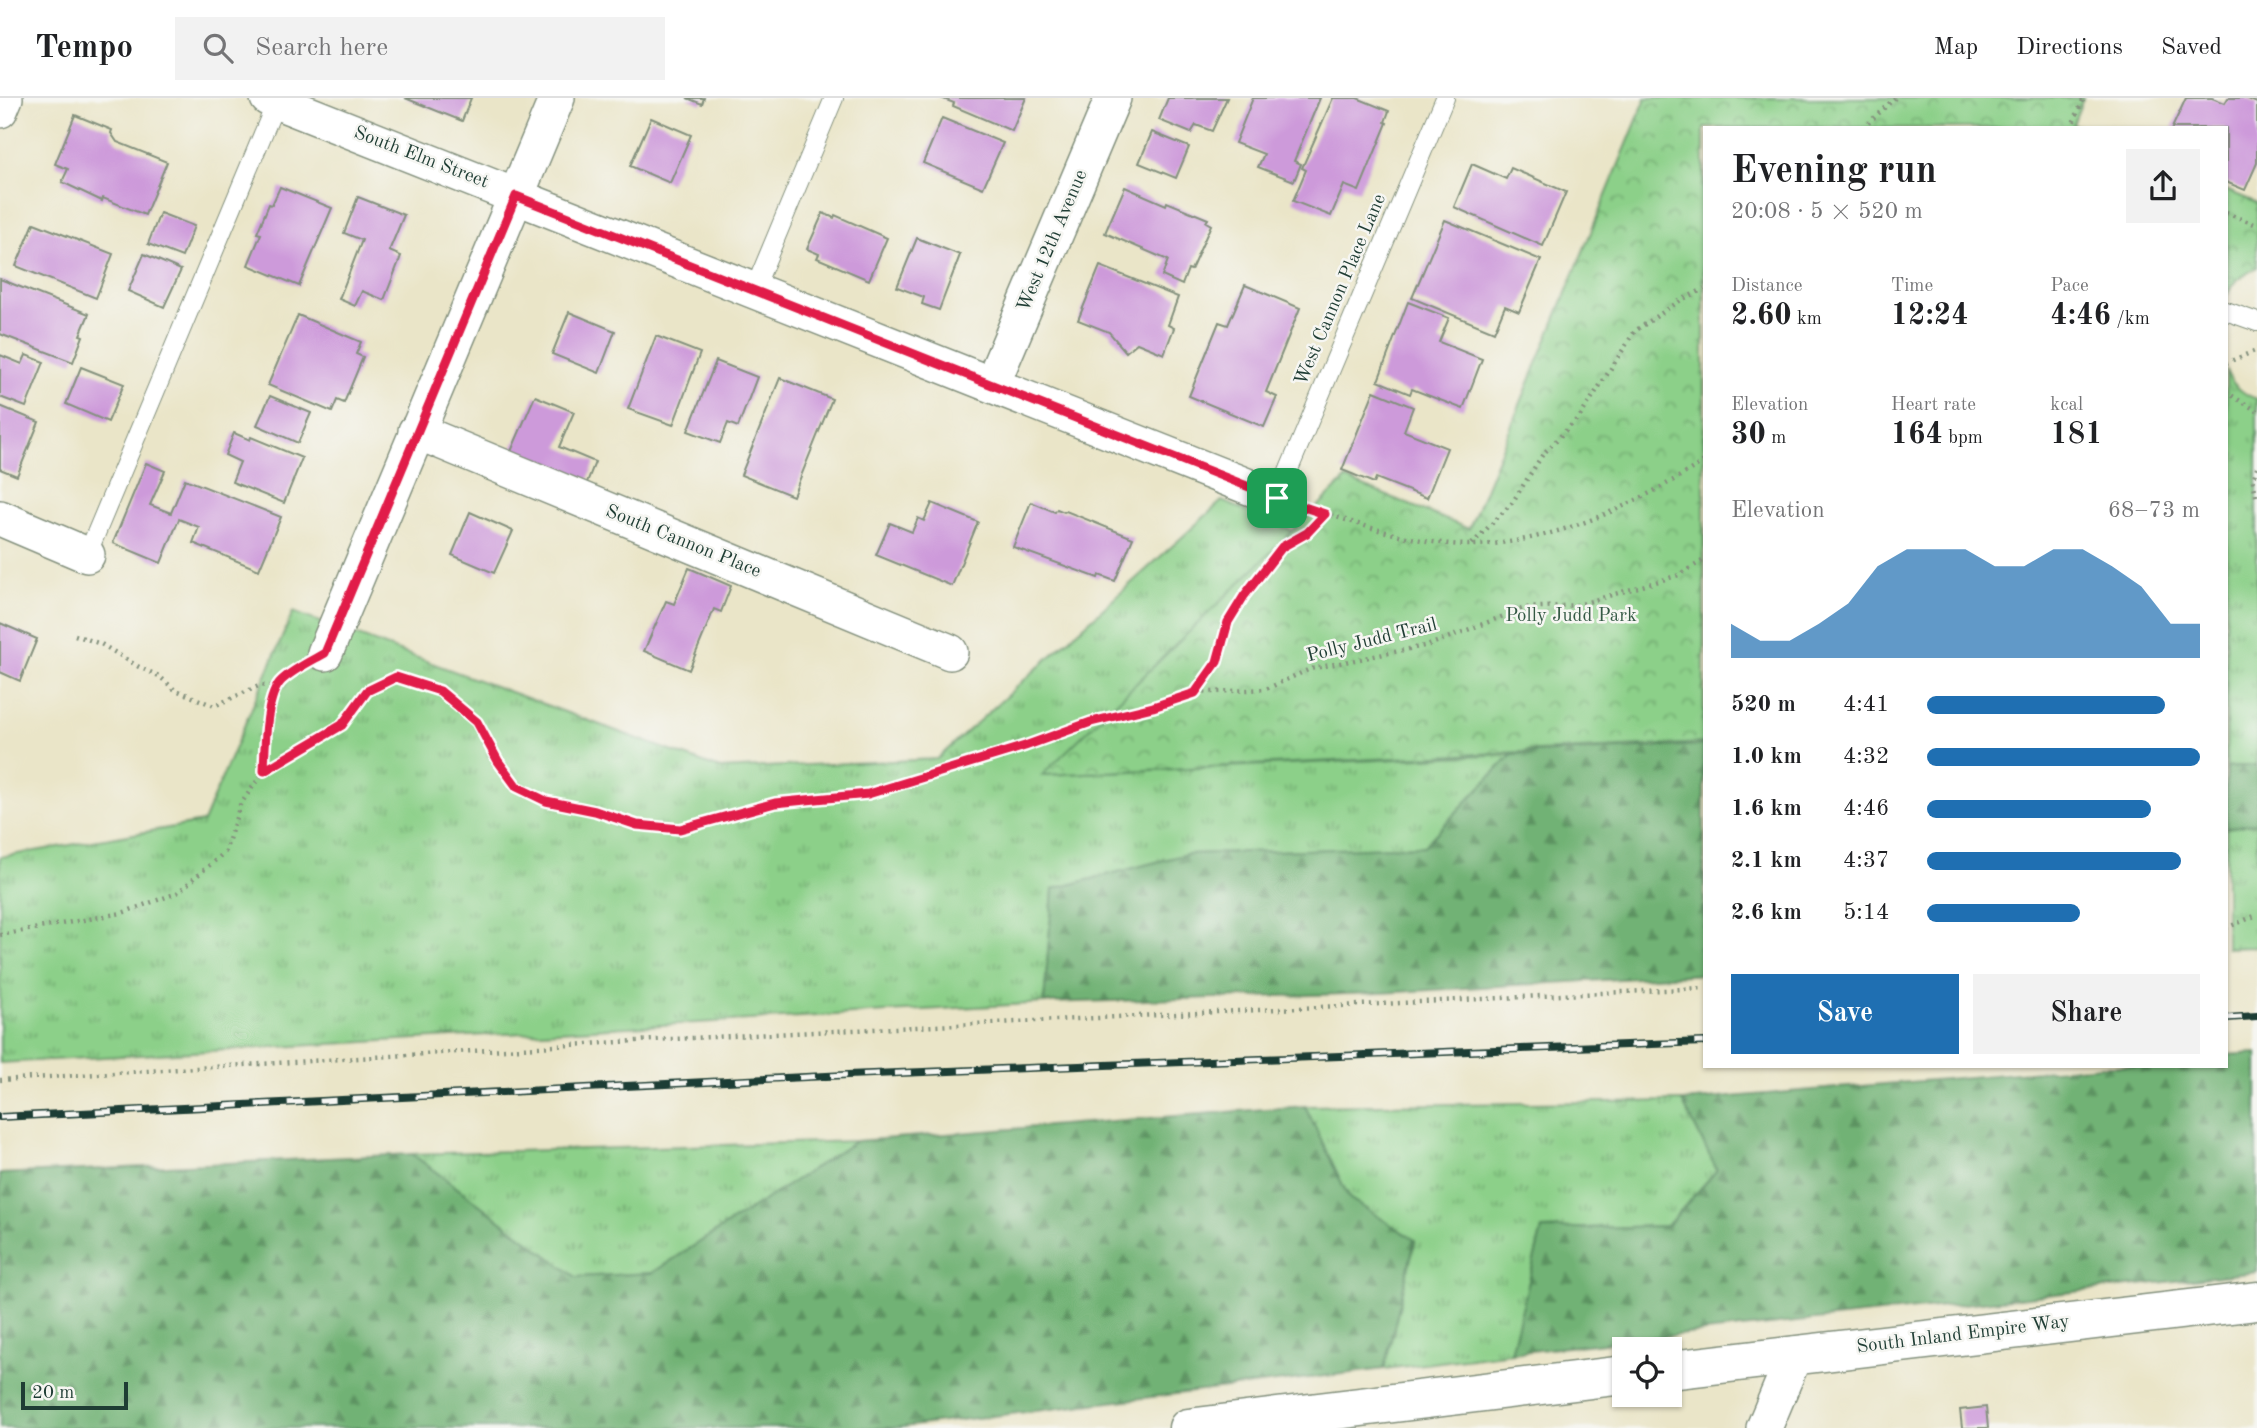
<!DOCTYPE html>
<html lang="en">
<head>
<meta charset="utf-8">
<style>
  body { margin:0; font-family:"Old Standard TT",serif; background:#f2f2f2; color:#202124; height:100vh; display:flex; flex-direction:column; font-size:26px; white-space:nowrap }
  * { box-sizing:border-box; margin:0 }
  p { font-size:23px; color:#757577 }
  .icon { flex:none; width:38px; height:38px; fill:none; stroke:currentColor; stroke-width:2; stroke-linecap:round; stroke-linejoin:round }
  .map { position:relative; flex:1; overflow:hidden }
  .panel { position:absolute; left:1703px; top:28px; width:525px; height:942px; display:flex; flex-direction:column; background:#fff; border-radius:0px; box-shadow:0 2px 5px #0004 }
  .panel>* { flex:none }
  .buttons { position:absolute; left:1612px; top:1239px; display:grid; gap:14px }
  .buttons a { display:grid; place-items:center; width:70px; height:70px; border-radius:0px; background:#fff; box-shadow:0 2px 5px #0004; font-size:35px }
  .scale { position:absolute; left:21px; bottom:18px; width:107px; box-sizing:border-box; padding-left:7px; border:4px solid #1f3d34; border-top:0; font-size:19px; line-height:24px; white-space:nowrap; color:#1f3d34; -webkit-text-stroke:5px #f6f6f2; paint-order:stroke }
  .pin { position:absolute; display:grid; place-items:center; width:60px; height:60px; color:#fff; margin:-30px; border-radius:14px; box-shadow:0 4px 10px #0006 }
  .round { display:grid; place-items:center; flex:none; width:74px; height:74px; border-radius:0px; background:#f2f2f2 }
  .overview { display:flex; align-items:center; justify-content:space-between; height:119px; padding:0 28px }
  h1 { font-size:38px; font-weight:800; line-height:52px }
  .figures { display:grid; grid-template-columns:repeat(3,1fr); gap:10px; height:119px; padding:7px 28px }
  .figures div { display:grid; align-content:center }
  .figures b { font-size:30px; font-weight:800 }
  .figures small { font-size:19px; font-weight:400 }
  .figures p { font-size:19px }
  .chart { height:196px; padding:14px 28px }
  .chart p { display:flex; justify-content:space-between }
  .chart svg { width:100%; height:126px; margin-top:7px; fill:#1f6fb2; opacity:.7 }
  .primary-button { display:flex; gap:14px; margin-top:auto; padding:14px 28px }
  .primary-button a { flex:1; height:80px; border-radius:0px; background:#1f6fb2; color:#fff; font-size:28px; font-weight:800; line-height:80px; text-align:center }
  .primary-button a+a { background:#f2f2f2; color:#202124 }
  ul { padding:0 28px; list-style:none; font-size:23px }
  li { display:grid; grid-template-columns:112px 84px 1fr; align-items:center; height:52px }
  li i { height:18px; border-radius:9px; background:#1f6fb2 }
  header { display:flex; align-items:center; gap:42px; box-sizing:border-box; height:98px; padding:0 35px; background:#fff; border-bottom:2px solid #e0e0e0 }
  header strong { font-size:33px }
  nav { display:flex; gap:38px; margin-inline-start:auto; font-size:24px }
  .search { width:490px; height:63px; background:#f2f2f2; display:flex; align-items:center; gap:18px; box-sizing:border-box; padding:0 24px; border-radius:0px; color:#757577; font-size:26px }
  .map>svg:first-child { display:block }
</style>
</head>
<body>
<header>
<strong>Tempo</strong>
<div class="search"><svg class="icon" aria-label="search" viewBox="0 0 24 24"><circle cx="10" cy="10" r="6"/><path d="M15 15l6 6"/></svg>Search here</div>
<nav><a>Map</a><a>Directions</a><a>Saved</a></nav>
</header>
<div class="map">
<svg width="2257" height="1330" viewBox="0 0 2257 1330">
  <defs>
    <pattern id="grass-tufts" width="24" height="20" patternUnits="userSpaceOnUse" patternTransform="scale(1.75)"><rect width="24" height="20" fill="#8cd089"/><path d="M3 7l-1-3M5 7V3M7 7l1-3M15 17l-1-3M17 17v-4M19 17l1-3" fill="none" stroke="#72aa71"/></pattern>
    <pattern id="forest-firs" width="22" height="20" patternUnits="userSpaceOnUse" patternTransform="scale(1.75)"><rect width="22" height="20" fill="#71b275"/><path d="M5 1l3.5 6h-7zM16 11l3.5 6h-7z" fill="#5c9261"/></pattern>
    <pattern id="park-crowns" width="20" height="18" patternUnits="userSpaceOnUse" patternTransform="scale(1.75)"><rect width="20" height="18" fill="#8cd089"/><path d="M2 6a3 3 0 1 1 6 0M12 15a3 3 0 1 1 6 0" fill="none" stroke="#72aa71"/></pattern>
  </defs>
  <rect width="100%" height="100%" fill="#f6f6f2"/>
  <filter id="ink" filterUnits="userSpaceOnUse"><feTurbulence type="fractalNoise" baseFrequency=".0143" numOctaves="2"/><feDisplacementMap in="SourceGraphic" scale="14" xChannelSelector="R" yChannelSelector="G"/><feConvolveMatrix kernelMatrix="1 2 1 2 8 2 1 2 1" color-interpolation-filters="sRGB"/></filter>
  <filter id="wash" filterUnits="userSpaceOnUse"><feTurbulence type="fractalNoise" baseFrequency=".00686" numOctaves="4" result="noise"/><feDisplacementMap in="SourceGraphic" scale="28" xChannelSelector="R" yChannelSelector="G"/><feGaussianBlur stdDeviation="1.57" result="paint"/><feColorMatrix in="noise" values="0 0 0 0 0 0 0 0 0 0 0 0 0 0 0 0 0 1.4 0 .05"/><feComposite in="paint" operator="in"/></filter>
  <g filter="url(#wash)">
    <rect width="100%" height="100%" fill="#eae5c8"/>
    <g fill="url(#grass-tufts)" stroke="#56865e" stroke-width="2">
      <path d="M2226,272C2230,285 2244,297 2257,301V667L2226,669Z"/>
      <polygon points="1222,403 1293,433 1043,677 1512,656 1424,748 1187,756 1053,791 1044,905 0,965 0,759 203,724 293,514 720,671 937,661"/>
      <polygon points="2257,725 2257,849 2226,850 2226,730"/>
      <polygon points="1682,1003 1717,1072 1667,1128 1542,1131 1511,1255 1384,1271 1415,1143 1349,1100 1305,1008"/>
      <polygon points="856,1043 652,1175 576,1179 412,1056"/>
    </g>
    <g fill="url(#forest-firs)" stroke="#487854" stroke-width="2">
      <polygon points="1704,647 1704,876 1380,895 1044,905 1053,791 1187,756 1424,748 1512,656"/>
      <polygon points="2257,667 2257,725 2226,730 2226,669"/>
      <polygon points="2257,955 2257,1174 1511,1255 1542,1131 1667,1128 1717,1072 1682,1003 2101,968 2226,968 2226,957"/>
      <polygon points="1305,1008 1349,1100 1415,1142 1384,1271 894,1330 0,1330 0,1076 412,1056 576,1179 652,1175 856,1043"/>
    </g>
    <g fill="url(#park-crowns)" stroke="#56865e" stroke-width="2">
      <polygon points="1646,0 2083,0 2073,26 2081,30 1704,30 1704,645 1042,677 1346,381 1469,431"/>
      <polygon points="2226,92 2257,105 2257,169 2237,182 2226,198"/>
    </g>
    <g id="blocks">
      <g fill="#cd9ada">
        <polygon points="405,0 471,0 462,23"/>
        <polygon points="687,0 704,0 702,6"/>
        <polygon points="941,0 1026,0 1012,33 953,8 954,5"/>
        <polygon points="1168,0 1227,0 1212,33 1196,27 1191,35 1159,22"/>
        <polygon points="1253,0 1320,0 1294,63 1301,66 1294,83 1258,69 1264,56 1235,45"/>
        <polygon points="1333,0 1357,0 1389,13 1385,24 1387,25 1359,93 1344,87 1331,118 1293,103 1306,72 1302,70"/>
        <polygon points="2186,0 2212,0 2225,5 2228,0 2246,0 2257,5 2257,65 2245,92 2226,84 2226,30 2172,30"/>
        <polygon points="75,17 112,32 111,35 117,44 167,64 145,117 103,100 102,103 62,84 68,71 55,66"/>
        <polygon points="651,20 691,37 670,85 630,68"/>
        <polygon points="942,20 1003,45 983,90 923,65"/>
        <polygon points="1152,34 1189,49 1176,80 1139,65"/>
        <polygon points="1472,66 1506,81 1511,70 1566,94 1543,148 1454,109"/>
        <polygon points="280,89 332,110 299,188 248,167 261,136 257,135 269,106 272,107"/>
        <polygon points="1125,89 1166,107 1167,104 1208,121 1206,124 1211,127 1191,172 1188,171 1182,187 1162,178 1168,162 1105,135"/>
        <polygon points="358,99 404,117 389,153 401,158 384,202 362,193 355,208 339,201 362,142 344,135"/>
        <polygon points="160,115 194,128 182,159 148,146"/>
        <polygon points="823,115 834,120 835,117 887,140 869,182 817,160 819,156 807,151"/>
        <polygon points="1445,122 1541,162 1519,214 1505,208 1494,234 1412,200"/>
        <polygon points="34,125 113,156 96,200 16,168"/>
        <polygon points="917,140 960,157 939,212 922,206 924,199 897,189"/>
        <polygon points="144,156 181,172 164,209 128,193"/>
        <polygon points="1100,168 1178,199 1168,227 1174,230 1164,256 1137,245 1126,254 1109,234 1078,222"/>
        <polygon points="0,181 89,216 80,237 83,238 73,264 0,236"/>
        <polygon points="1245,187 1300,210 1266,294 1277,299 1264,329 1189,298 1219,224 1228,227"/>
        <polygon points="1408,204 1449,220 1439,244 1482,261 1463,311 1412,291 1410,296 1378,283"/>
        <polygon points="569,214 615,233 599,275 552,256"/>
        <polygon points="298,217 361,244 356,256 363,259 344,305 337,302 332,314 268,287"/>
        <polygon points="656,238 700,255 673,327 628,311"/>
        <polygon points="0,257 22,266 26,257 44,264 26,309 0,299"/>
        <polygon points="716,263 757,279 738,329 728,325 720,345 688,333"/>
        <polygon points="81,269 124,286 108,324 66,306"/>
        <polygon points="780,280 832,301 793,398 741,377"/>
        <polygon points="1374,293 1413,309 1404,333 1447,350 1427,400 1376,380 1374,385 1342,372"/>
        <polygon points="270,298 311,315 298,345 257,327"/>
        <polygon points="535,298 574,314 559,349 595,364 584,392 509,358"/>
        <polygon points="0,308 39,324 17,378 0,371"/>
        <polygon points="234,335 250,342 251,339 302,360 284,405 232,384 240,364 225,357"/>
        <polygon points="146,365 165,373 150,407 171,415 185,381 281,419 259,472 193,445 199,429 179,421 161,465 113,445"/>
        <polygon points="1031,404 1055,414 1057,411 1064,414 1066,413 1133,440 1115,483 1099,477 1098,480 1013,449"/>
        <polygon points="932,405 978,424 952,488 876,457 890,425 912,434 918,420 924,423"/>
        <polygon points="470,414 513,433 494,475 452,457"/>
        <polygon points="689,470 731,488 721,514 714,511 689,572 644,553 666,503 674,506"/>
        <polygon points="0,525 37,541 20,583 0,574"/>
        <polygon points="1986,1309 1988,1330 1962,1330 1960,1312"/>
      </g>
    </g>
  </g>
  <g filter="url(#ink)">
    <use href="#blocks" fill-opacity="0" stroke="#84917e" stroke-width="2"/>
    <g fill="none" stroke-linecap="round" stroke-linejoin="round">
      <defs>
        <g id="service">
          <polyline points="754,192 834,0"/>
          <polyline points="2226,213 2257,224"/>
          <polyline points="1277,400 1445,0"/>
          <polyline points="87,457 278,0"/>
        </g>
        <g id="minor">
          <polyline points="268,0 1277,400"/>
          <polyline points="0,12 5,0"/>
          <polyline points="992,286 1113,0"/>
          <polyline points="416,333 950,554"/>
          <polyline points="0,420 87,457"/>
          <polyline points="325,555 557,0"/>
          <polyline points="1764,1330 1795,1256"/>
        </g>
        <g id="tertiary">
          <polyline points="1670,1272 2257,1203"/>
          <polyline points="1188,1330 1624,1277"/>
        </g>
      </defs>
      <use href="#service" stroke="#84917e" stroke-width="20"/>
      <use href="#minor" stroke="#84917e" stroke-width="38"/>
      <use href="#tertiary" stroke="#84917e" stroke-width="41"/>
      <g stroke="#84917e" stroke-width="4.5" stroke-dasharray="2 5" stroke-linecap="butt">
        <polyline points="1863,30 1895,0"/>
        <polyline points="2071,30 2084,0"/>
        <polyline points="2226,115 2257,127"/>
        <polyline points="2226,265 2257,252"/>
        <polyline points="2226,294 2257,313"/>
        <polyline points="2257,369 2253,382 2257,403"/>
        <path d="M1311,411C1362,427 1417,447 1472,447C1552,446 1639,406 1704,363"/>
        <polyline points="1472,446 1512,405 1543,356 1581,317 1635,233 1681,202 1704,191"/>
        <polyline points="75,537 101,546 139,569 159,578 174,591 214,608 261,587 278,589"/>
        <polyline points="1196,594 1217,564 1228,524 1244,498 1282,449 1307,435 1325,416"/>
        <path d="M264,672C265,650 265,599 281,582C285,579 292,576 296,573"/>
        <polyline points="2226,830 2257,817"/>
        <polyline points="0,837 122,815 177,795 225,754 240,707 264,673 342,627 367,593 396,579 440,593 477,624 498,663 517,689 546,703 595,713 637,727 680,731 775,705 868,696 1025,648 1091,623 1153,609 1195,595 1266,591 1310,571 1429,547 1524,510 1578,507 1679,477 1704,462"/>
        <polyline points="0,982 652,942 1704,890"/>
      </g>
      <use href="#service" stroke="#fff" stroke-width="18"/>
      <use href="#minor" stroke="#fff" stroke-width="35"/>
      <use href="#tertiary" stroke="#fff" stroke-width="38"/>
      <defs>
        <g id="rail">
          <polyline points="2226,920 2257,918"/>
          <polyline points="0,1019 847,977 1704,944"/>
        </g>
      </defs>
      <use href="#rail" stroke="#1f3d34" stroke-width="8"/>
      <use href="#rail" stroke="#f6f6f2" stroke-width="5" stroke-dasharray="16" stroke-linecap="butt"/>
    </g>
  </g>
  <g fill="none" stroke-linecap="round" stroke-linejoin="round" filter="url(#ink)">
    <defs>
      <path id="route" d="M516,98L1277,400L1325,416L1307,435L1282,449L1244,498L1228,524L1217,564L1195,595L1153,609L1091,624L1025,648L868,696L775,705L680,731L637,727L595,713L546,703L517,689L498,663L477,624L440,593L396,579L367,593L342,627L264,673C265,651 265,597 282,582C294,571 311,563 325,555Z"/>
    </defs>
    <use href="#route" stroke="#fff" stroke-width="14"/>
    <use href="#route" stroke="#e11d48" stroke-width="9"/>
  </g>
  <g text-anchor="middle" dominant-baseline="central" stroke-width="5" stroke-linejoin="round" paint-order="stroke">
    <g font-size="19" fill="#1f3d34" stroke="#f6f6f2">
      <text transform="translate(421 60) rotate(21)">South Elm Street</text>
      <text transform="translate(1053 143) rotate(-67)">West 12th Avenue</text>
      <text transform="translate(1341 192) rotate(-67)">West Cannon Place Lane</text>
      <text transform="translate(683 444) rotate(22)">South Cannon Place</text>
      <text transform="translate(1372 543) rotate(-14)">Polly Judd Trail</text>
      <text transform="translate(1963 1237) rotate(-7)">South Inland Empire Way</text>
    </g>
    <g font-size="19" fill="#355a45" stroke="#f6f6f2">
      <text x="1571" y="518">Polly Judd Park</text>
    </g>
  </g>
</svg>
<div class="buttons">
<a><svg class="icon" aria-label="locate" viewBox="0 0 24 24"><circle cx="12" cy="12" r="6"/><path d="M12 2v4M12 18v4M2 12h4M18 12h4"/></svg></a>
</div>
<div class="scale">20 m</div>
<div class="pin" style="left:1277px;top:400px;background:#1e9e55"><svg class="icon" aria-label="arrive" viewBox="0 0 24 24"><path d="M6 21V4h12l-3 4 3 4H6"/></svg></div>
<section class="panel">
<div class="overview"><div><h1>Evening run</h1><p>20:08 · 5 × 520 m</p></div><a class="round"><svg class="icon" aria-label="share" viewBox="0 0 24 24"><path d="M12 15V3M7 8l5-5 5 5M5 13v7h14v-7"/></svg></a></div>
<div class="figures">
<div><p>Distance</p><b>2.60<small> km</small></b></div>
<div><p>Time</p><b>12:24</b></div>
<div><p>Pace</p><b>4:46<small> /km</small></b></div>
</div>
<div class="figures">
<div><p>Elevation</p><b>30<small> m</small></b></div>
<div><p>Heart rate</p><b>164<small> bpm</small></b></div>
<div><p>kcal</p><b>181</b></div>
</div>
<div class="chart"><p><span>Elevation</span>68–73 m</p>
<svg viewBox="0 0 160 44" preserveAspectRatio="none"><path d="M0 44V32L10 38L20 38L30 32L40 25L50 12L60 6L70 6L80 6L90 12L100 12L110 6L120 6L130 12L140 19L150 32L160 32V44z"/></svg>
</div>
<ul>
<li><b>520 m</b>4:41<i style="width:87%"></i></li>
<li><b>1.0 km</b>4:32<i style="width:100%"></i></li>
<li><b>1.6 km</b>4:46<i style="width:82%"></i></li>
<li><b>2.1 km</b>4:37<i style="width:93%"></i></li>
<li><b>2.6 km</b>5:14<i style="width:56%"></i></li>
</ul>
<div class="primary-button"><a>Save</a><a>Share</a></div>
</section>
</div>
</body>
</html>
